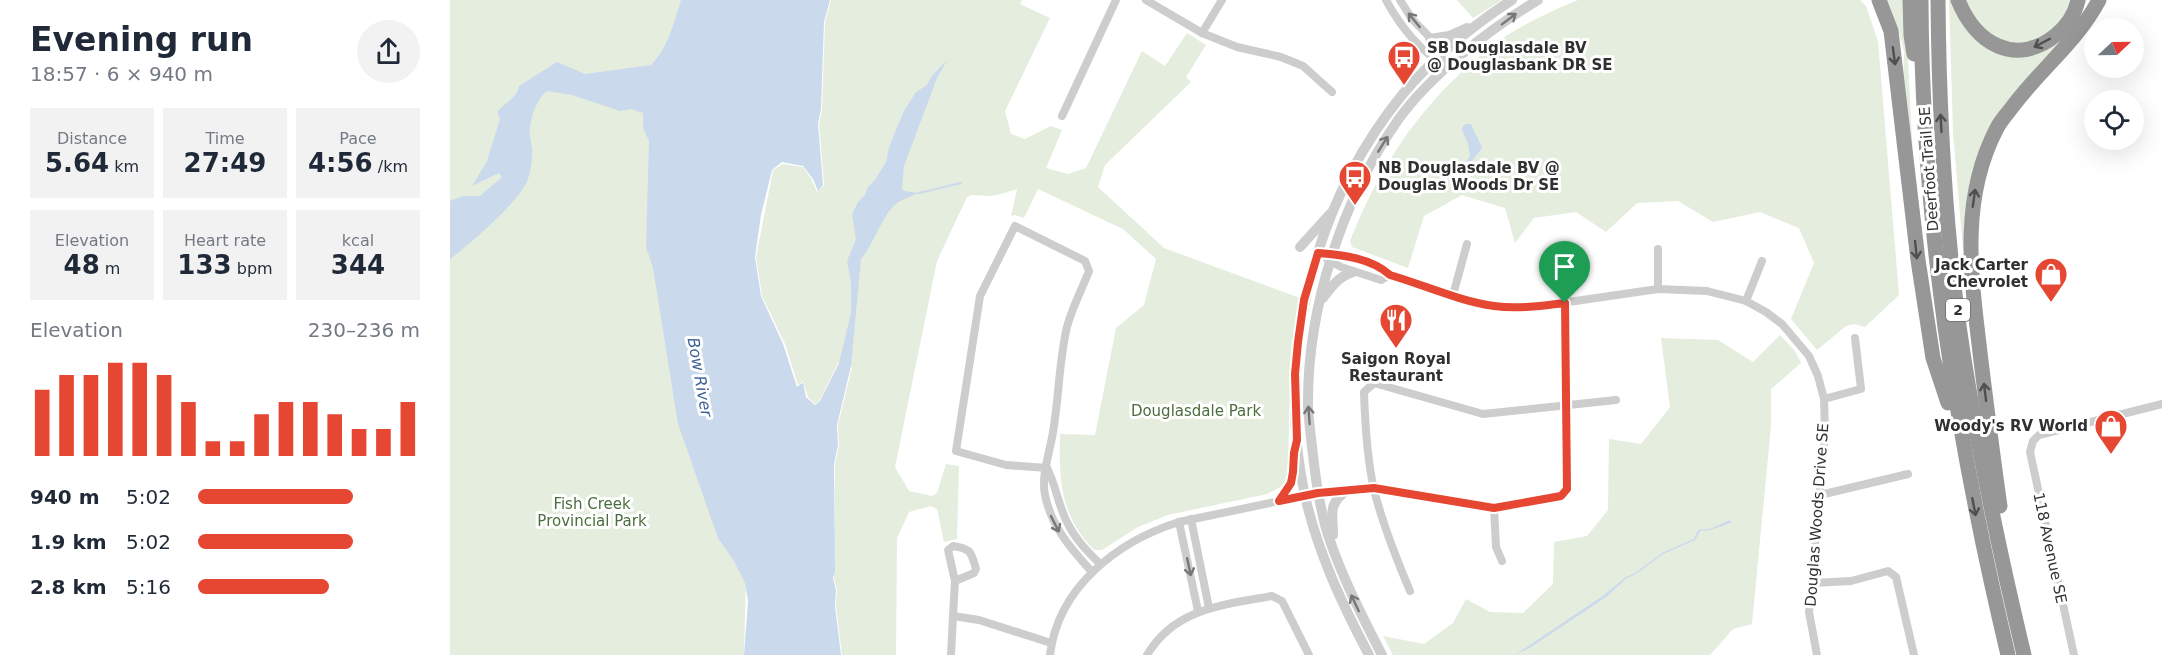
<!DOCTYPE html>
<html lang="en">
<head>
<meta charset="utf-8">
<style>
  body { margin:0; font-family:"DejaVu Sans",sans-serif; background:#f2f2f3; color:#1f2937; height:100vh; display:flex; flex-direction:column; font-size:22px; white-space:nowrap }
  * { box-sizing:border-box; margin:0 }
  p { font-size:20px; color:#747a83 }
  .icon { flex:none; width:33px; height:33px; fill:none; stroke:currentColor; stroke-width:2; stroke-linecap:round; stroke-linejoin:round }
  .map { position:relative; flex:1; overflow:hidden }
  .sheet { display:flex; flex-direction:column; background:#fff; width:450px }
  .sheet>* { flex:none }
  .needle { width:39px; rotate:68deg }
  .fabs { position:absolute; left:1634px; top:18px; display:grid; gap:12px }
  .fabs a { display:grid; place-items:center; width:60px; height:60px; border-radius:50%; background:#fff; box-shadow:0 6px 24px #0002; font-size:30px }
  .pin { position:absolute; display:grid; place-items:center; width:51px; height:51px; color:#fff; margin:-62px -26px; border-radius:50% 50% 50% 0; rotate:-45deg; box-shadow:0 0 6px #0007 }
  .pin .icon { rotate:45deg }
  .round { display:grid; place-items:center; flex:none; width:63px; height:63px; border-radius:32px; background:#f2f2f3 }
  .headline { display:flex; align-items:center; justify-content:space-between; height:102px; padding:0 30px }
  h1 { font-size:33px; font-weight:700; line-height:45px }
  .metrics { display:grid; grid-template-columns:repeat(3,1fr); gap:9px; height:102px; padding:6px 30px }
  .metrics div { display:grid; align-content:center; border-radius:0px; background:#f2f2f3; text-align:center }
  .metrics b { font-size:26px; font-weight:700 }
  .metrics small { font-size:16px; font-weight:400 }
  .metrics p { font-size:16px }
  .chart { height:168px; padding:12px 30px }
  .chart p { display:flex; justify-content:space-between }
  .chart svg { width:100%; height:108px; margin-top:6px; stroke:#e64733; stroke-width:6 }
  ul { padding:0 30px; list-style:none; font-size:20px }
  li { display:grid; grid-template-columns:96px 72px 1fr; align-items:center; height:45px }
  li i { height:15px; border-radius:8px; background:#e64733 }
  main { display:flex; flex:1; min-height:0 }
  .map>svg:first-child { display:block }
</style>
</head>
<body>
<main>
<section class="sheet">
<div class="headline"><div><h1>Evening run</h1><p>18:57 · 6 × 940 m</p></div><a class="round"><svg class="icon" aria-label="share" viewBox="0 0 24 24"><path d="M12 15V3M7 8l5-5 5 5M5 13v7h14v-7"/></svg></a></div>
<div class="metrics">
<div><p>Distance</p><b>5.64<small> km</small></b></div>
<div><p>Time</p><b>27:49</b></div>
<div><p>Pace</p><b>4:56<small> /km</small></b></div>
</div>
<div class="metrics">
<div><p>Elevation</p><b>48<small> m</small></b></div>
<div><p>Heart rate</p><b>133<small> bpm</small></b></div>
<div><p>kcal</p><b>344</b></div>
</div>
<div class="chart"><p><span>Elevation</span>230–236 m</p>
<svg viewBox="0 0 160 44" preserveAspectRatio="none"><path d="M5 44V17M15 44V11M25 44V11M35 44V6M45 44V6M55 44V11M65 44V22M75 44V38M85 44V38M95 44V27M105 44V22M115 44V22M125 44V27M135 44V33M145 44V33M155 44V22"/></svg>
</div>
<ul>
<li><b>940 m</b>5:02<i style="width:70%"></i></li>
<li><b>1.9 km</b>5:02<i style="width:70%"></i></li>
<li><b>2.8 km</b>5:16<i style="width:59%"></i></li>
</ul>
</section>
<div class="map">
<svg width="1712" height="655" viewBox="0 0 1712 655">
  <rect width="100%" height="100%" fill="#fff"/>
  <g fill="#e4edde">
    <polygon points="0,0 260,0 296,578 294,655 0,655"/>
    <path d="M381,0H572L570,4L600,18L555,111L561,134L575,139L601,126L612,130L596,168L618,174L636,168L692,51L715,66L737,33L756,45L736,77L741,82L655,165L648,187L714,248L850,298L840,373L838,475L835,485L817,494L718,515L688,527L652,550H644C610,515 609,481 610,434L645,435L666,328L694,305L706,259L673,229L588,189L574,218L565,215L561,216L567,189L551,194L540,196L522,195L517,197L487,261L445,467L459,491L482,496L487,493L496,464L509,466L507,539L494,542L487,509L481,506L459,512L447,538L446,655H392L386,606L387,590L384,578L385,465L389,445L388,425L402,367L388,363L370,400L365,404L358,397L353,381L348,385L335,344L312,296L306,257L323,170L333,164L353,167L362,180L367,192L374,185L369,124L372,110L375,22Z"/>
    <polygon points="1007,0 1052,0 1023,18"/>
    <path d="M1128,0H1410L1416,6L1428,41L1449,295L1415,327L1404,324L1396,326L1367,350L1341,319L1364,263L1349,228L1310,212L1263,222L1228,201L1187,203L1156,232L1126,212L1084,218L1065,243L1055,208L1012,195L974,216L958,268L902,247L900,241C927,172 966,111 1023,62C1031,56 1038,48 1047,42C1071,25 1101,11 1128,0Z"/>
    <polygon points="1434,0 1455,0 1464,178 1453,88 1454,51 1449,33"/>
    <polygon points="1499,0 1504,0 1526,38 1591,49 1631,0 1637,0 1626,24 1547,120 1516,250 1513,250 1503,133"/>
    <polygon points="1513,0 1623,0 1615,20 1590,40 1559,44 1534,33"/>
    <polygon points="1330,335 1345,351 1351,363 1321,389 1321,426 1302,624 1283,629 1260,655 943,655 933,636 974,644 1003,623 1016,599 1040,612 1073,613 1103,584 1104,542 1137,536 1158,510 1159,439 1191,444 1220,407 1211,338 1268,340 1303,362"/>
  </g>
  <g fill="#cbd9ed">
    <path d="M231,0H380L374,22L371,109L368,124L373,185L368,191L363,179L353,166L332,162L322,170L311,215L305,257L311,296L333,344L347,387L353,382L356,397L365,405L370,401L389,363L401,313V283L397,261L406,239L402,214L408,202L415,195L418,187L425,180L436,162L439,147L454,111L466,92L477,85L481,77L493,64L501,60L495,64L487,78L454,166L452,189L454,191L469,193C462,196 453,199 447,203C432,215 424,244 411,259L401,366L387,425L388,445L384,465L385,571L383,578L386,590L385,606L391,655H294L298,601L295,583L284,561L268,538L228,424L203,268L196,247L199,141L193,128V113L181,109L170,111L122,95L97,91C86,99 78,124 80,137C81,144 83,149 82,156C82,163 80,172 78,179C72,199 18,246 0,259V201L13,196H30L52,177L49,173L22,186L37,161L50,119L47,112C55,102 66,100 69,86L107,62L135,74L201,65C218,48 224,23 231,0Z"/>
    <path d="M1016,124H1021L1032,148L1020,163L1017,183L1015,182C1016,174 1013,164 1020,156L1018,143L1012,130L1013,126Z"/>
    <polygon points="1280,520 1282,522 1261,530 1250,531 1245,540 1213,554 1186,574 1177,578 1156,597 1081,647 1065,655 1154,595 1176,577 1185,573 1212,553 1244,539 1248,530 1260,529"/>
  </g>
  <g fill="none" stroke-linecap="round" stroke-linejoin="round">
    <polyline stroke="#cbd9ed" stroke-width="2" points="469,193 511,183"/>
    <g stroke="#cdcdcd" stroke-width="8">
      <polyline points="696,0 752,33 787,47 831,57 853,66 882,92"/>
      <path d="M936,0C950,26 972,54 998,67"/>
      <polyline points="950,0 962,19 994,52 998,67"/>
      <polyline points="752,33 772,0"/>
      <polyline points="612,116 666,0"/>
      <polyline points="1208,249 1208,289"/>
      <path d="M868,253C893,255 921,258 940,275L1019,301L1046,306H1091L1208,289L1257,291L1296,301L1316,312L1332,324L1359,356L1368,376L1374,399L1375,433L1359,612L1367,655"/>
      <polyline points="877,259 891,267 931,280 940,275"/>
      <polyline points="1003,295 1017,244"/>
      <polyline points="1296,301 1312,261"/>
      <polyline points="1374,399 1411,389 1405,338"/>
      <path d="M597,468L556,465L506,451L530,296L565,226L635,261L639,271C632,289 622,308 617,327C609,360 609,397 603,432C600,452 591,475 595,495C601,526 621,549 642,572"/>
      <path d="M597,468C606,485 608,505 617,522C625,539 637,551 650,564"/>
      <polyline points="1370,495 1458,474"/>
      <polyline points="1044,508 1046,547 1052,561"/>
      <polyline points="741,519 759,608"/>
      <polyline points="729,522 748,611"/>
      <polyline points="1362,583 1401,581 1438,571 1446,577 1464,655"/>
      <path d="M960,591C946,558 933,525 924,490C917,458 915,424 914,392L924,383L1033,414L1166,400"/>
      <path d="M503,616L505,581L498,550L503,546C521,549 521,551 526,569L524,573L505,581"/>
      <polyline points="501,655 503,616 529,620 601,643"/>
      <path d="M600,655C608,587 668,541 729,522L868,493L924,488L1044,508L1111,496L1117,489L1115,303L1112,260"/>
      <path d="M697,655C725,608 773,605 822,596L832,601L859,655"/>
      <polyline points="1624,655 1580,452 1583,441 1589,435 1712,404"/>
    </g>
    <g stroke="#cdcdcd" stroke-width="10">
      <polyline points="980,39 999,36 1017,28"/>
      <polyline points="850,247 880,214"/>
      <path d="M873,298C882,286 888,277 903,272"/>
      <polyline points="829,501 841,483 844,452"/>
      <path d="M883,535C883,514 877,505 897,490"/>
      <path d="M919,655C892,604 868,553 855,496C825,357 863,205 952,95C983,58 1022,26 1062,0"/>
      <path d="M932,655C912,616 892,577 878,535C871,513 867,488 864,464C862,445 859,425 858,406C857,308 892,200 948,120C980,75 1040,29 1088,0"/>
    </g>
    <g stroke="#979797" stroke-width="15">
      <polyline points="1429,0 1441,31 1468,260 1483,358 1498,403"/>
      <polyline points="1460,0 1461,35 1464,54"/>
      <path d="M1471,0C1472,224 1506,437 1558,655"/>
      <path d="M1488,0C1489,118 1495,236 1513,353C1529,454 1550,555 1574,655"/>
      <path d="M1508,0C1525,43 1565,68 1606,35C1617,26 1625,14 1628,0"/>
      <path d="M1550,506C1543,458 1537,409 1531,361C1522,282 1508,202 1547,128C1551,120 1558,113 1563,106C1590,70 1628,40 1649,0"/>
    </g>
  </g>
  <defs><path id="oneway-shaft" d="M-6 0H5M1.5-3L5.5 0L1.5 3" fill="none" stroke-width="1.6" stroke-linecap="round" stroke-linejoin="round" transform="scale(1.5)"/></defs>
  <g stroke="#777">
    <use href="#oneway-shaft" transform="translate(1059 19) rotate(-37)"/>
    <use href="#oneway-shaft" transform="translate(964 20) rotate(-129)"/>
    <use href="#oneway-shaft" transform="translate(933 144) rotate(-58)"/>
    <use href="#oneway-shaft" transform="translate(859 415) rotate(-94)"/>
    <use href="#oneway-shaft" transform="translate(605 524) rotate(63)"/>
    <use href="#oneway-shaft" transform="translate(739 567) rotate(78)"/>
    <use href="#oneway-shaft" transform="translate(905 603) rotate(-115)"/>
  </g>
  <g stroke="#4f4f4f">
    <use href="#oneway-shaft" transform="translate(1592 43) rotate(152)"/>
    <use href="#oneway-shaft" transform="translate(1444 56) rotate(82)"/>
    <use href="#oneway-shaft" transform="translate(1491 123) rotate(-93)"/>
    <use href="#oneway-shaft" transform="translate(1524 198) rotate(-82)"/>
    <use href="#oneway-shaft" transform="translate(1466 250) rotate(84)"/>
    <use href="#oneway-shaft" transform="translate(1535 392) rotate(-97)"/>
    <use href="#oneway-shaft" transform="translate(1524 507) rotate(79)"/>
  </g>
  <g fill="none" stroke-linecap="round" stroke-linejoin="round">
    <defs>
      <path id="route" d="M868,253C893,255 921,258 940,275C974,285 1009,301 1044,306C1067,309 1092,306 1115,303L1117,489L1111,496L1044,508L924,488L868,493L829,501L841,483L843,472L844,453L847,440L845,374L848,342L854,300Z"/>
    </defs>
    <use href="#route" stroke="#fff" stroke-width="12"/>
    <use href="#route" stroke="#e64733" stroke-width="8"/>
  </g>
  <defs>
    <symbol id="bus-pin" viewBox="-11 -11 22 30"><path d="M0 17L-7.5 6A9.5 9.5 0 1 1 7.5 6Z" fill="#e64733" stroke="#fff"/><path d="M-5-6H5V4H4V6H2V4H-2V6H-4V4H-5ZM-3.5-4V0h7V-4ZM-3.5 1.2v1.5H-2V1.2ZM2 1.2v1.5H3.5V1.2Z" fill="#fff"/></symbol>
    <symbol id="shop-pin" viewBox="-11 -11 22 30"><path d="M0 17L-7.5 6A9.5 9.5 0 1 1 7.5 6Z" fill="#e64733" stroke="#fff"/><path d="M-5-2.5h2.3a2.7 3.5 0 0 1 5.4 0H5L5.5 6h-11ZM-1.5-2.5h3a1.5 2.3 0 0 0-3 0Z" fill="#fff"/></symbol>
    <symbol id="restaurant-pin" viewBox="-11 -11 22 30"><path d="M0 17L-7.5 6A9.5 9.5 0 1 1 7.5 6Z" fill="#e64733" stroke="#fff"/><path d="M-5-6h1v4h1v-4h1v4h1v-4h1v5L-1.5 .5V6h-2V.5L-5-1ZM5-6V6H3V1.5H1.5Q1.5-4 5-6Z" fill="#fff"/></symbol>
  </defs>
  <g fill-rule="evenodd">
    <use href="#bus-pin" x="935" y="38" width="38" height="52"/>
    <use href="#bus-pin" x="886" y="158" width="38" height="52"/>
    <use href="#shop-pin" x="1582" y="255" width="38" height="52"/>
    <use href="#restaurant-pin" x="927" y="301" width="38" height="52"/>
    <use href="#shop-pin" x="1642" y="407" width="38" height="52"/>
  </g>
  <g text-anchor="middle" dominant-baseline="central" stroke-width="6" stroke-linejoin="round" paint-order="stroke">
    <rect fill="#fff" stroke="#6e6e6e" stroke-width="1.5" x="1496" y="299" width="24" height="22" rx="4.5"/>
    <g font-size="14" font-weight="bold" fill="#303030">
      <text x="1508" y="310">2</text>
    </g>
    <g font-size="15" font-weight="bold" fill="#303030" stroke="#fff" text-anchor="start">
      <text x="977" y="48">SB Douglasdale BV<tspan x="977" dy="17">@ Douglasbank DR SE</tspan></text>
      <text x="928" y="168">NB Douglasdale BV @<tspan x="928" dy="17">Douglas Woods Dr SE</tspan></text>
      <text x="1578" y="265" text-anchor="end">Jack Carter<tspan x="1578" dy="17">Chevrolet</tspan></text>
      <text x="946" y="359" text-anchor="middle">Saigon Royal<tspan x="946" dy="17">Restaurant</tspan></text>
      <text x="1638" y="426" text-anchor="end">Woody's RV World</text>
    </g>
    <g font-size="15" fill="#303030" stroke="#fff">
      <text transform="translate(1479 169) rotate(-94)">Deerfoot Trail SE</text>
      <text transform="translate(1367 515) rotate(-86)">Douglas Woods Drive SE</text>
      <text transform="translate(1600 548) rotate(78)">118 Avenue SE</text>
    </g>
    <g font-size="15" fill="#4a6d3d" stroke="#fff">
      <text x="746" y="411">Douglasdale Park</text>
      <text x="142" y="504">Fish Creek<tspan x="142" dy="17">Provincial Park</tspan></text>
    </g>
    <g font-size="16" font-style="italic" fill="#3d6294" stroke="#fff">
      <text transform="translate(250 377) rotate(80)">Bow River</text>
    </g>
  </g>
</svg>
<div class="fabs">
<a><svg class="needle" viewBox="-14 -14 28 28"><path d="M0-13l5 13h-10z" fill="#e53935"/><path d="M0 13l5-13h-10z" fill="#747a83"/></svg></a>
<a><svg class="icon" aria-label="locate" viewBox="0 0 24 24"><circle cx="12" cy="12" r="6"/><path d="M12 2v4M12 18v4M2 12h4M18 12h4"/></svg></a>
</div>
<div class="pin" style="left:1115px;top:303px;background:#1e9e55"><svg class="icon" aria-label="arrive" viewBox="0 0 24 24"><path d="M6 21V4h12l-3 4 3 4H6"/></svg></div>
</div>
</main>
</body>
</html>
